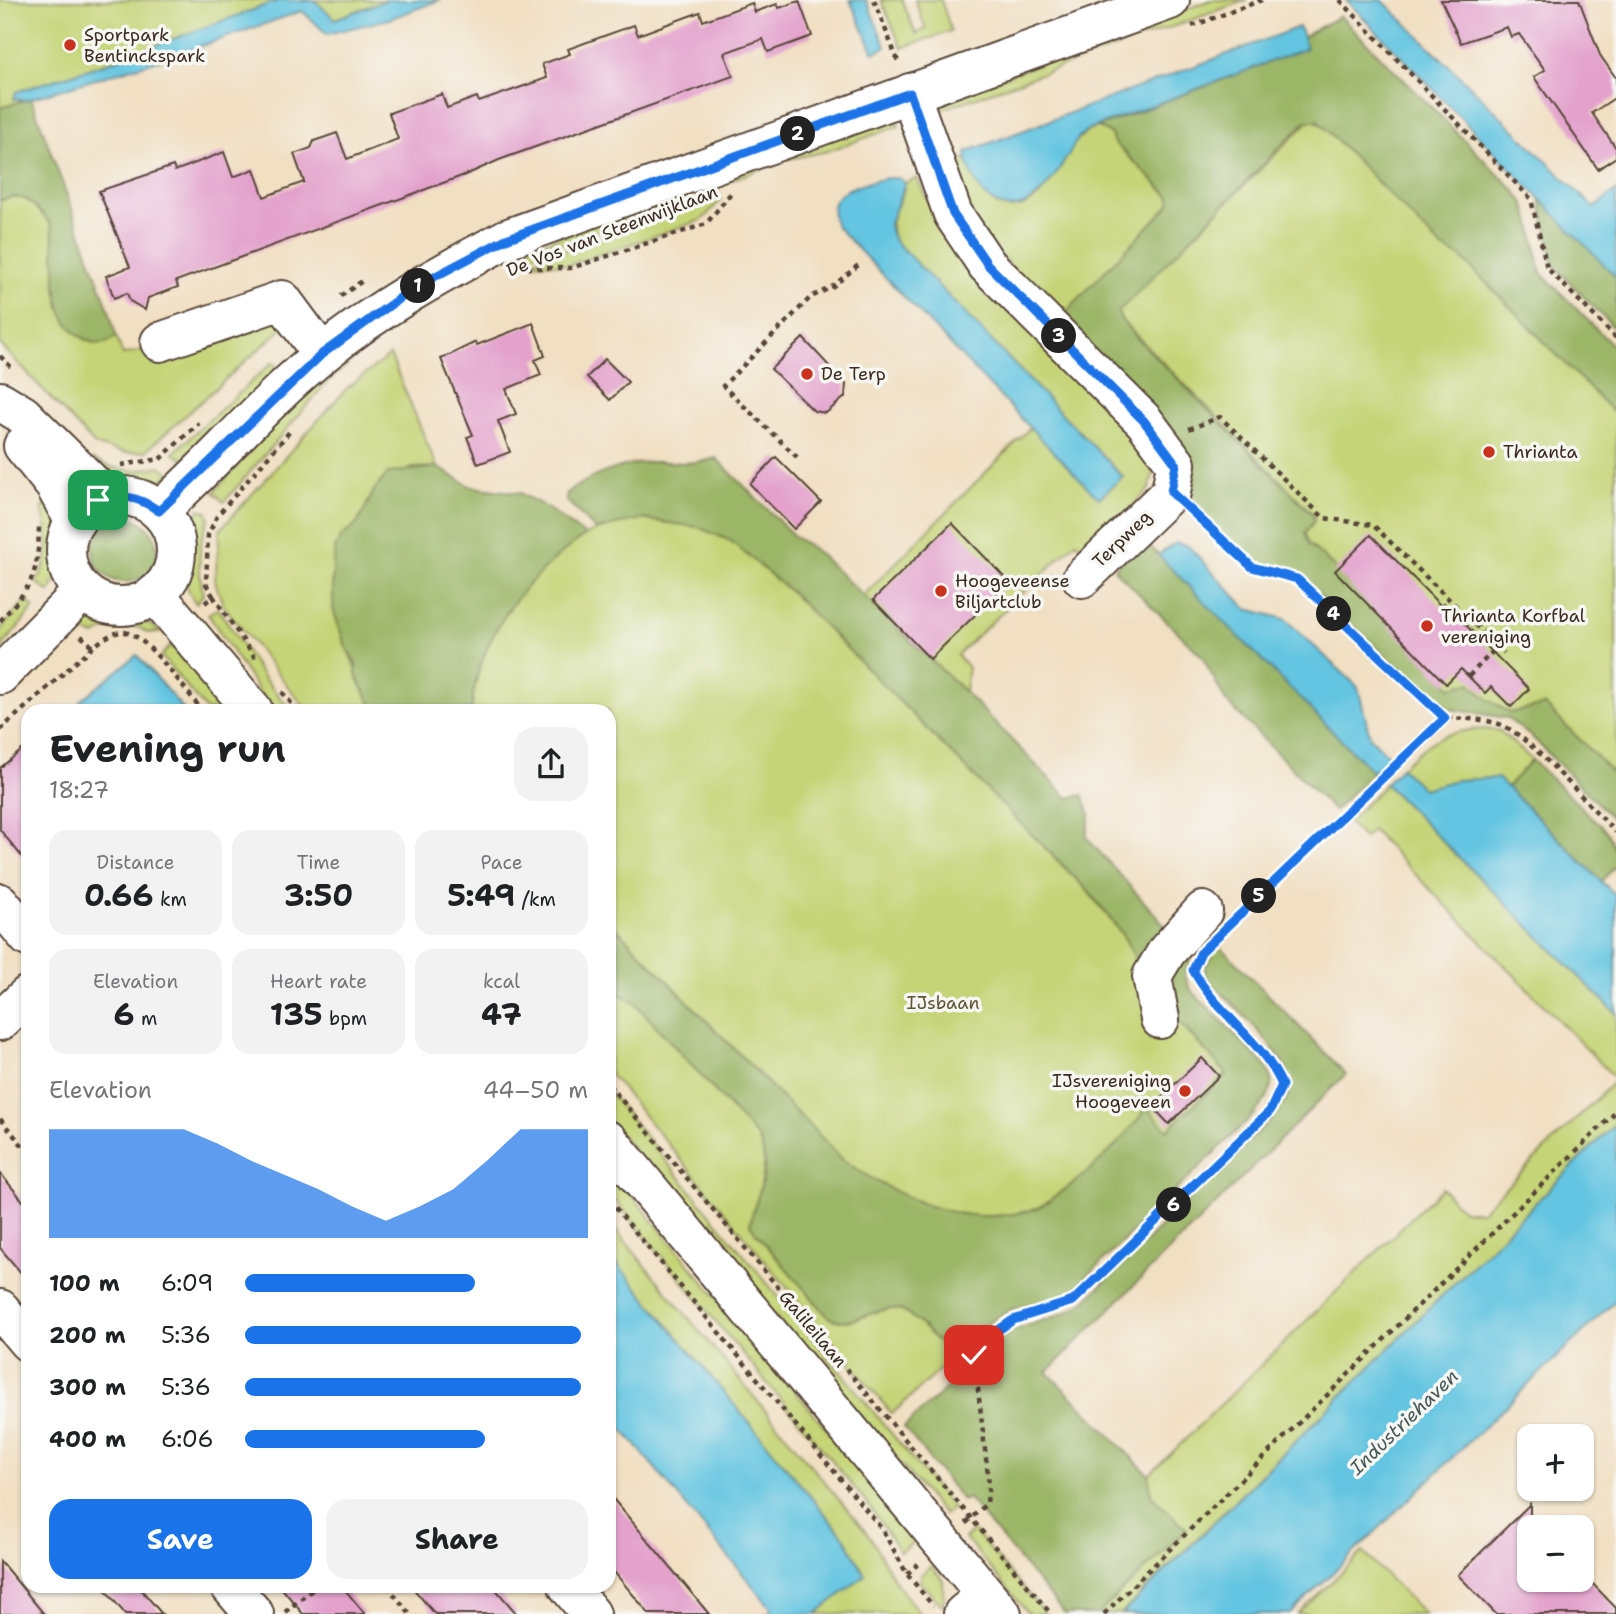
<!DOCTYPE html>
<html lang="en">
<head>
<meta charset="utf-8">
<style>
  body { margin:0; font-family:"Shantell Sans",sans-serif; background:#f2f2f2; color:#202124; height:100vh; display:flex; flex-direction:column; font-size:26px; white-space:nowrap }
  * { box-sizing:border-box; margin:0 }
  p { font-size:23px; color:#757577 }
  .icon { flex:none; width:38px; height:38px; fill:none; stroke:currentColor; stroke-width:2; stroke-linecap:round; stroke-linejoin:round }
  .map { position:relative; flex:1; overflow:hidden }
  .drawer { position:absolute; left:21px; top:704px; width:595px; height:889px; display:flex; flex-direction:column; background:#fff; border-radius:21px; box-shadow:0 2px 5px #0004 }
  .drawer>* { flex:none }
  .fabs { position:absolute; left:1517px; top:1424px; display:grid; gap:14px }
  .fabs a { display:grid; place-items:center; width:77px; height:77px; border-radius:14px; background:#fff; box-shadow:0 2px 5px #0004; font-size:35px }
  .pin { position:absolute; display:grid; place-items:center; width:60px; height:60px; color:#fff; margin:-30px; border-radius:14px; box-shadow:0 4px 10px #0006 }
  .km { position:absolute; width:35px; height:35px; margin:-18px; border-radius:50%; background:#222; color:#fff; font-size:19px; line-height:35px; text-align:center }
  .round { display:grid; place-items:center; flex:none; width:74px; height:74px; border-radius:21px; background:#f2f2f2 }
  .summary { display:flex; align-items:center; justify-content:space-between; height:119px; padding:0 28px }
  h1 { font-size:38px; font-weight:700; line-height:52px }
  .metrics { display:grid; grid-template-columns:repeat(3,1fr); gap:10px; height:119px; padding:7px 28px }
  .metrics div { display:grid; align-content:center; border-radius:18px; background:#f2f2f2; text-align:center }
  .metrics b { font-size:30px; font-weight:700 }
  .metrics small { font-size:19px; font-weight:400 }
  .metrics p { font-size:19px }
  .chart { height:196px; padding:14px 28px }
  .chart p { display:flex; justify-content:space-between }
  .chart svg { width:100%; height:126px; margin-top:7px; fill:#1a73e8; opacity:.7 }
  .button { display:flex; gap:14px; margin-top:auto; padding:14px 28px }
  .button a { flex:1; height:80px; border-radius:21px; background:#1a73e8; color:#fff; font-size:28px; font-weight:700; line-height:80px; text-align:center }
  .button a+a { background:#f2f2f2; color:#202124 }
  ul { padding:0 28px; list-style:none; font-size:23px }
  li { display:grid; grid-template-columns:112px 84px 1fr; align-items:center; height:52px }
  li i { height:18px; border-radius:9px; background:#1a73e8 }
  .map>svg:first-child { display:block }
</style>
</head>
<body>
<div class="map">
<svg width="1616" height="1614" viewBox="0 0 1616 1614">
  <rect width="100%" height="100%" fill="#f6f6f2"/>
  <filter id="ink" filterUnits="userSpaceOnUse"><feTurbulence type="fractalNoise" baseFrequency=".0143" numOctaves="2"/><feDisplacementMap in="SourceGraphic" scale="14" xChannelSelector="R" yChannelSelector="G"/><feConvolveMatrix kernelMatrix="1 2 1 2 8 2 1 2 1" color-interpolation-filters="sRGB"/></filter>
  <filter id="wash" filterUnits="userSpaceOnUse"><feTurbulence type="fractalNoise" baseFrequency=".00686" numOctaves="4" result="noise"/><feDisplacementMap in="SourceGraphic" scale="28" xChannelSelector="R" yChannelSelector="G"/><feGaussianBlur stdDeviation="1.57" result="paint"/><feColorMatrix in="noise" values="0 0 0 0 0 0 0 0 0 0 0 0 0 0 0 0 0 1.4 0 .05"/><feComposite in="paint" operator="in"/></filter>
  <g filter="url(#wash)">
    <rect width="100%" height="100%" fill="#f1dfc2"/>
    <g fill="#c5d476" stroke="#807f4a" stroke-width="2">
      <polygon points="0,0 280,0 107,63 16,92 14,99 26,100 0,108"/>
      <polygon points="302,0 387,0 334,19"/>
      <polygon points="881,0 902,0 916,34 926,29 915,0 941,0 951,31 902,48"/>
      <polygon points="1211,0 1247,0 935,112 940,101"/>
      <polygon points="895,118 899,126 828,151 789,159 786,153"/>
      <path d="M1311,119C1328,121 1423,228 1442,248L1461,257L1616,415V776L1545,705L1510,713L1487,699L1470,683L1450,687L1400,628L1309,544L1305,534L1314,521L1313,514L1121,320L1118,311Z"/>
      <path d="M1098,127L1111,134L1113,141L1170,197V204L1061,317L984,239L945,165L966,159C975,177 985,208 1010,208C1056,208 1058,138 1098,127Z"/>
      <polygon points="775,159 777,163 517,261 514,253"/>
      <path d="M917,178L945,238L958,255L1142,440L1155,468L1149,489L1088,552L1076,542L957,655L968,667L965,692L863,596L1031,427L1099,498L1123,477L893,239C886,215 902,204 905,183Z"/>
      <path d="M13,194L24,196L52,224C59,262 45,318 87,340C98,346 107,344 116,336L123,355L277,315L286,325L146,451L126,453L95,445L0,344V201Z"/>
      <polygon points="719,197 721,200 702,220 569,265 529,262"/>
      <polygon points="367,337 372,344 328,381 224,502 214,492 300,394"/>
      <polygon points="390,355 437,467 412,468 375,489 357,524 342,536 335,548 332,584 344,642 374,710 307,710 223,605 215,581 220,530 346,389"/>
      <polygon points="273,362 278,368 237,417 184,460 173,453"/>
      <path d="M92,459C115,471 135,473 160,466L171,473C153,488 137,486 115,484Z"/>
      <path d="M54,499L63,525L57,579L49,592L36,582C52,560 48,533 42,508Z"/>
      <path d="M199,509L207,511L209,518C197,544 198,567 203,595L196,603C177,582 187,533 199,509Z"/>
      <path d="M641,519L698,527L731,541L793,594L1086,889L1124,937L1135,956L1139,972L1176,1019L1227,1074L1167,1131L1147,1109C1121,1143 1095,1170 1059,1193C1052,1198 1045,1205 1037,1208C968,1232 899,1199 843,1160L609,921V710H471C478,642 523,570 584,536C601,526 622,523 641,519Z"/>
      <polygon points="26,600 34,608 0,649 0,630"/>
      <polygon points="218,608 263,677 291,710 271,710 208,614"/>
      <path d="M102,615C125,618 143,617 161,632L148,633C131,620 111,624 95,636L79,629L96,616Z"/>
      <polygon points="171,645 229,710 206,710 161,656"/>
      <path d="M1485,729L1500,731L1532,760L1507,787L1498,778L1457,780L1423,789L1401,768C1429,740 1445,730 1485,729Z"/>
      <polygon points="1385,784 1616,1013 1616,1079 1372,830 1364,838 1348,822"/>
      <path d="M609,992L620,994L635,1003L758,1138C775,1172 750,1199 755,1232L829,1318C855,1329 876,1304 899,1310C918,1316 938,1344 953,1357L892,1414L609,1073Z"/>
      <polygon points="1616,1080 1616,1123 1122,1613 1098,1614 1187,1530 1151,1496 1149,1475 1442,1188 1463,1211 1482,1211"/>
      <polygon points="609,1092 953,1508 944,1515 609,1121"/>
      <polygon points="609,1168 876,1488 913,1543 900,1552 867,1503 609,1193"/>
      <polygon points="609,1222 871,1538 896,1583 920,1614 816,1614 864,1575 845,1538 609,1254"/>
      <polygon points="974,1531 1042,1610 1045,1614 1029,1614 965,1538"/>
      <polygon points="1363,1552 1425,1614 1298,1614"/>
      <polygon points="931,1566 943,1580 944,1607 920,1583 921,1575"/>
    </g>
    <g fill="#9cb667" stroke="#6c7042" stroke-width="2">
      <polygon points="1340,16 1514,190 1524,203 1531,223 1541,273 1616,349 1616,415 1461,257 1442,248 1317,120 1305,122 1118,312 1121,320 1138,339 1313,515 1314,521 1305,534 1309,544 1400,628 1450,687 1470,683 1487,699 1510,713 1545,705 1616,776 1616,822 1533,738 1507,718 1443,708 1313,589 1296,575 1260,564 1244,554 1188,506 1194,482 1192,466 1061,317 1170,204 1170,197 1113,141 1111,134 1098,127 1306,48 1302,37"/>
      <path d="M31,98L109,310L116,336C107,345 98,346 87,340C44,318 60,263 51,224C35,206 25,189 0,201V108Z"/>
      <polygon points="1540,198 1616,277 1616,330 1554,266"/>
      <path d="M716,458L795,537L816,551L965,692L1068,798L1083,795L1090,815L1086,837L1171,932L1139,973C1131,939 1108,915 1086,889L793,594L731,541L698,527L641,519L596,530L566,500L567,493C595,472 632,460 668,462C686,463 698,464 716,458Z"/>
      <path d="M437,467L472,487L520,493L544,506L585,535C525,578 478,635 471,710H374L356,675V664L344,642L333,609V566L335,548L342,536L357,524L375,489L388,473Z"/>
      <circle cx="125" cy="550" r="32"/>
      <polygon points="1144,540 1373,772 1334,811 1225,700 1202,656 1114,569"/>
      <polygon points="1532,760 1607,832 1616,852 1616,866 1601,881 1507,787"/>
      <path d="M609,921L843,1160C899,1199 968,1232 1037,1208C1045,1205 1053,1198 1060,1193C1095,1169 1121,1142 1147,1108L1167,1130L1227,1074L1176,1019L1159,985L1183,944L1192,955L1185,976L1191,990L1264,1064C1279,1084 1269,1097 1254,1114L1075,1288C1055,1304 1034,1300 1013,1309C989,1318 971,1340 953,1357C938,1344 918,1316 899,1310C876,1304 855,1329 829,1318L755,1232L750,1224C756,1193 774,1169 758,1138L635,1003L620,994L609,992Z"/>
      <path d="M1219,945L1346,1074L1047,1372L1149,1475L1151,1496L1187,1529L1098,1614H1065L968,1498L963,1501L904,1427L1004,1335C1031,1321 1059,1320 1084,1302L1276,1114C1284,1103 1292,1093 1290,1080C1287,1054 1224,996 1204,975L1205,967Z"/>
    </g>
    <g fill="#63c5e1" stroke="#4f7880" stroke-width="2">
      <polygon points="280,0 315,1 335,19 387,0 440,0 389,19 327,34 302,11 172,56 26,100 14,99 16,92 107,63"/>
      <polygon points="850,0 866,0 886,47 874,53"/>
      <polygon points="1346,0 1382,0 1594,208 1616,191 1616,277"/>
      <path d="M1299,27L1307,48L1089,129L1079,137C1060,167 1028,234 986,196C976,186 966,165 966,152Z"/>
      <path d="M888,178H899L905,183L889,226L893,239L1123,477L1099,498L1094,494L837,227C818,190 862,184 888,178Z"/>
      <polygon points="1176,543 1188,546 1247,609 1285,619 1358,687 1370,737 1389,756 1373,772 1158,555"/>
      <polygon points="137,655 184,710 87,710 79,702"/>
      <polygon points="1401,768 1423,789 1457,780 1498,778 1616,896 1616,1013 1385,784"/>
      <polygon points="1616,1123 1616,1300 1290,1614 1122,1614"/>
      <polygon points="609,1254 845,1538 865,1575 816,1614 767,1614 772,1609 609,1413"/>
    </g>
    <g id="blocks">
      <g fill="#e3a1cc">
        <polygon points="1441,0 1579,0 1600,55 1616,78 1616,97 1592,113 1616,148 1616,157 1598,169 1534,77 1545,70 1519,34 1511,37 1507,27 1461,43"/>
        <polygon points="799,1 812,36 768,52 763,39 724,53 733,76 499,160 470,173 176,281 178,287 148,298 145,310 130,301 127,293 114,298 106,276 130,267 99,191 173,166 175,171 224,152 233,177 254,169 264,197 304,182 294,154 311,148 314,141 337,133 347,159 398,139 389,113 442,94 447,108 477,97 479,102 547,78 542,64 570,54 568,49 634,25 638,35 700,12 703,21 752,3 755,12 777,4 779,8"/>
        <polygon points="533,323 545,356 535,360 541,375 506,389 516,414 498,421 510,452 478,464 467,437 473,435 441,359 476,342 477,345"/>
        <polygon points="803,338 846,384 845,397 826,413 814,411 771,369"/>
        <polygon points="605,359 628,382 610,400 587,377"/>
        <polygon points="776,457 821,502 794,529 750,484"/>
        <polygon points="952,523 1009,582 930,659 873,600"/>
        <polygon points="1371,535 1441,606 1444,603 1529,689 1511,707 1491,687 1485,693 1461,669 1446,684 1335,571"/>
        <polygon points="28,745 28,864 0,830 0,768"/>
        <polygon points="1202,1058 1219,1076 1169,1124 1152,1106"/>
        <polygon points="0,1173 28,1207 28,1281 0,1248"/>
        <polygon points="609,1494 655,1549 709,1614 649,1614 609,1566"/>
        <polygon points="1530,1504 1530,1580 1589,1580 1616,1608 1616,1614 1496,1614 1458,1575"/>
        <polygon points="0,1561 44,1614 0,1614"/>
        <polygon points="102,1586 138,1586 162,1614 125,1614"/>
        <polygon points="280,1586 342,1586 365,1614 303,1614"/>
        <polygon points="411,1586 493,1586 517,1614 435,1614"/>
      </g>
    </g>
  </g>
  <g filter="url(#ink)">
    <use href="#blocks" fill-opacity="0" stroke="#564537" stroke-width="2"/>
    <g fill="none" stroke-linecap="round" stroke-linejoin="round">
      <defs>
        <g id="minor">
          <polyline points="910,93 953,214 987,265 1144,421 1176,464 1171,492 1082,578"/>
          <polyline points="160,342 282,300 322,354"/>
          <path d="M159,511C216,460 266,400 325,352C381,306 443,273 506,239L1170,0"/>
          <polyline points="0,675 83,591"/>
          <polyline points="0,903 28,937"/>
          <polyline points="1160,1019 1152,976 1167,951 1203,911"/>
          <polyline points="0,1021 28,995"/>
          <polyline points="0,1309 28,1342"/>
          <polyline points="230,1586 254,1614"/>
          <polyline points="568,1586 591,1614"/>
          <polyline points="963,1614 985,1596"/>
        </g>
        <g id="major">
          <polyline points="0,401 23,415 107,498"/>
          <polyline points="23,446 55,486 75,522"/>
          <circle cx="121" cy="551" r="55"/>
          <polyline points="155,594 253,710"/>
          <polyline points="609,1141 1002,1614"/>
        </g>
      </defs>
      <use href="#minor" stroke="#564537" stroke-width="42"/>
      <use href="#major" stroke="#564537" stroke-width="42"/>
      <g stroke="#564537" stroke-width="4.5" stroke-dasharray="5 5" stroke-linecap="butt">
        <polyline points="874,0 899,64"/>
        <polyline points="1340,0 1531,199 1547,268 1616,338"/>
        <polyline points="1192,26 1262,0"/>
        <polyline points="527,268 571,268 706,224 731,193"/>
        <polyline points="341,296 365,279"/>
        <polyline points="0,356 14,370"/>
        <polyline points="1189,429 1220,417 1324,518 1373,525 1504,653"/>
        <polyline points="797,457 723,386 811,297 832,287 862,262"/>
        <polyline points="160,459 199,423"/>
        <polyline points="121,465 160,459"/>
        <path d="M1195,514L1252,567L1297,579L1445,718C1464,719 1486,718 1504,726C1532,739 1591,808 1616,832"/>
        <polyline points="213,596 255,658"/>
        <polyline points="205,603 213,596 206,584 208,535 217,516 291,430"/>
        <path d="M0,621C33,584 38,577 39,526"/>
        <polyline points="81,636 93,647"/>
        <polyline points="1469,676 1498,646"/>
        <polyline points="282,692 297,710"/>
        <path d="M0,730L93,647C102,640 110,633 122,632C143,629 188,694 202,710"/>
        <polyline points="1236,918 1445,718"/>
        <polyline points="609,1085 1051,1614"/>
        <polyline points="0,1119 28,1152"/>
        <polyline points="609,1200 882,1529 907,1574 933,1606"/>
        <path d="M966,1523L987,1503L989,1484L974,1355L991,1335L1013,1319L1073,1301L1270,1111L1282,1085C1262,1040 1216,1014 1193,970"/>
        <polyline points="907,1574 919,1563"/>
        <polyline points="387,1586 410,1614"/>
        <polyline points="285,1612 317,1586"/>
        <polyline points="1104,1614 1616,1112"/>
      </g>
      <use href="#minor" stroke="#fff" stroke-width="38"/>
      <use href="#major" stroke="#fff" stroke-width="38"/>
    </g>
  </g>
  <g fill="none" stroke-linecap="round" stroke-linejoin="round" filter="url(#ink)">
    <defs>
      <path id="route" d="M98,500C122,493 139,497 159,511L322,354L415,287L506,239L910,93L953,214L988,265L1144,421L1176,464L1171,492L1252,567L1297,579L1445,718L1201,952L1193,970C1216,1013 1262,1040 1282,1085L1270,1111L1073,1301L1013,1320L991,1335L974,1355"/>
    </defs>
    <use href="#route" stroke="#fff" stroke-width="14"/>
    <use href="#route" stroke="#1a73e8" stroke-width="9"/>
  </g>
  <g fill="#c8321e" stroke="#f6f6f2" stroke-width="2.5">
    <circle cx="70" cy="45" r="7"/>
    <circle cx="807" cy="374" r="7"/>
    <circle cx="1489" cy="452" r="7"/>
    <circle cx="941" cy="591" r="7"/>
    <circle cx="1427" cy="626" r="7"/>
    <circle cx="1185" cy="1091" r="7"/>
  </g>
  <g text-anchor="middle" dominant-baseline="central" stroke-width="7" stroke-linejoin="round" paint-order="stroke">
    <g font-size="18" fill="#3b2a1e" stroke="#f6f6f2" text-anchor="start">
      <text x="84" y="35">Sportpark<tspan x="84" dy="21">Bentinckspark</tspan></text>
      <text x="821" y="374">De Terp</text>
      <text x="1503" y="452">Thrianta</text>
      <text x="955" y="581">Hoogeveense<tspan x="955" dy="21">Biljartclub</tspan></text>
      <text x="1441" y="616">Thrianta Korfbal<tspan x="1441" dy="21">vereniging</tspan></text>
      <text x="1171" y="1081" text-anchor="end">IJsvereniging<tspan x="1171" dy="21">Hoogeveen</tspan></text>
    </g>
    <g font-size="18" fill="#3b2a1e" stroke="#f6f6f2">
      <text transform="translate(612 231) rotate(-21)">De Vos van Steenwijklaan</text>
      <text transform="translate(1122 539) rotate(-44)">Terpweg</text>
      <text transform="translate(813 1329) rotate(50)">Galileilaan</text>
    </g>
    <g font-size="18" fill="#5e5434" stroke="#f6f6f2">
      <text x="943" y="1003">IJsbaan</text>
    </g>
    <g font-size="19" font-style="italic" fill="#475858" stroke="#f6f6f2">
      <text transform="translate(1404 1422) rotate(-44)">Industriehaven</text>
    </g>
  </g>
</svg>
<div class="fabs">
<a>+</a>
<a>−</a>
</div>
<div class="pin" style="left:98px;top:500px;background:#1e9e55"><svg class="icon" aria-label="arrive" viewBox="0 0 24 24"><path d="M6 21V4h12l-3 4 3 4H6"/></svg></div>
<div class="pin" style="left:974px;top:1355px;background:#d93025"><svg class="icon" aria-label="check" viewBox="0 0 24 24"><path d="M5 12l5 5 9-10"/></svg></div>
<b class="km" style="left:418px;top:286px">1</b>
<b class="km" style="left:798px;top:134px">2</b>
<b class="km" style="left:1059px;top:336px">3</b>
<b class="km" style="left:1334px;top:614px">4</b>
<b class="km" style="left:1259px;top:896px">5</b>
<b class="km" style="left:1174px;top:1205px">6</b>
<section class="drawer">
<div class="summary"><div><h1>Evening run</h1><p>18:27</p></div><a class="round"><svg class="icon" aria-label="share" viewBox="0 0 24 24"><path d="M12 15V3M7 8l5-5 5 5M5 13v7h14v-7"/></svg></a></div>
<div class="metrics">
<div><p>Distance</p><b>0.66<small> km</small></b></div>
<div><p>Time</p><b>3:50</b></div>
<div><p>Pace</p><b>5:49<small> /km</small></b></div>
</div>
<div class="metrics">
<div><p>Elevation</p><b>6<small> m</small></b></div>
<div><p>Heart rate</p><b>135<small> bpm</small></b></div>
<div><p>kcal</p><b>47</b></div>
</div>
<div class="chart"><p><span>Elevation</span>44–50 m</p>
<svg viewBox="0 0 160 44" preserveAspectRatio="none"><path d="M0 44V6L10 6L20 6L30 6L40 6L50 11L60 17L70 22L80 27L90 33L100 38L110 33L120 27L130 17L140 6L150 6L160 6V44z"/></svg>
</div>
<ul>
<li><b>100 m</b>6:09<i style="width:67%"></i></li>
<li><b>200 m</b>5:36<i style="width:98%"></i></li>
<li><b>300 m</b>5:36<i style="width:98%"></i></li>
<li><b>400 m</b>6:06<i style="width:70%"></i></li>
</ul>
<div class="button"><a>Save</a><a>Share</a></div>
</section>
</div>
</body>
</html>
